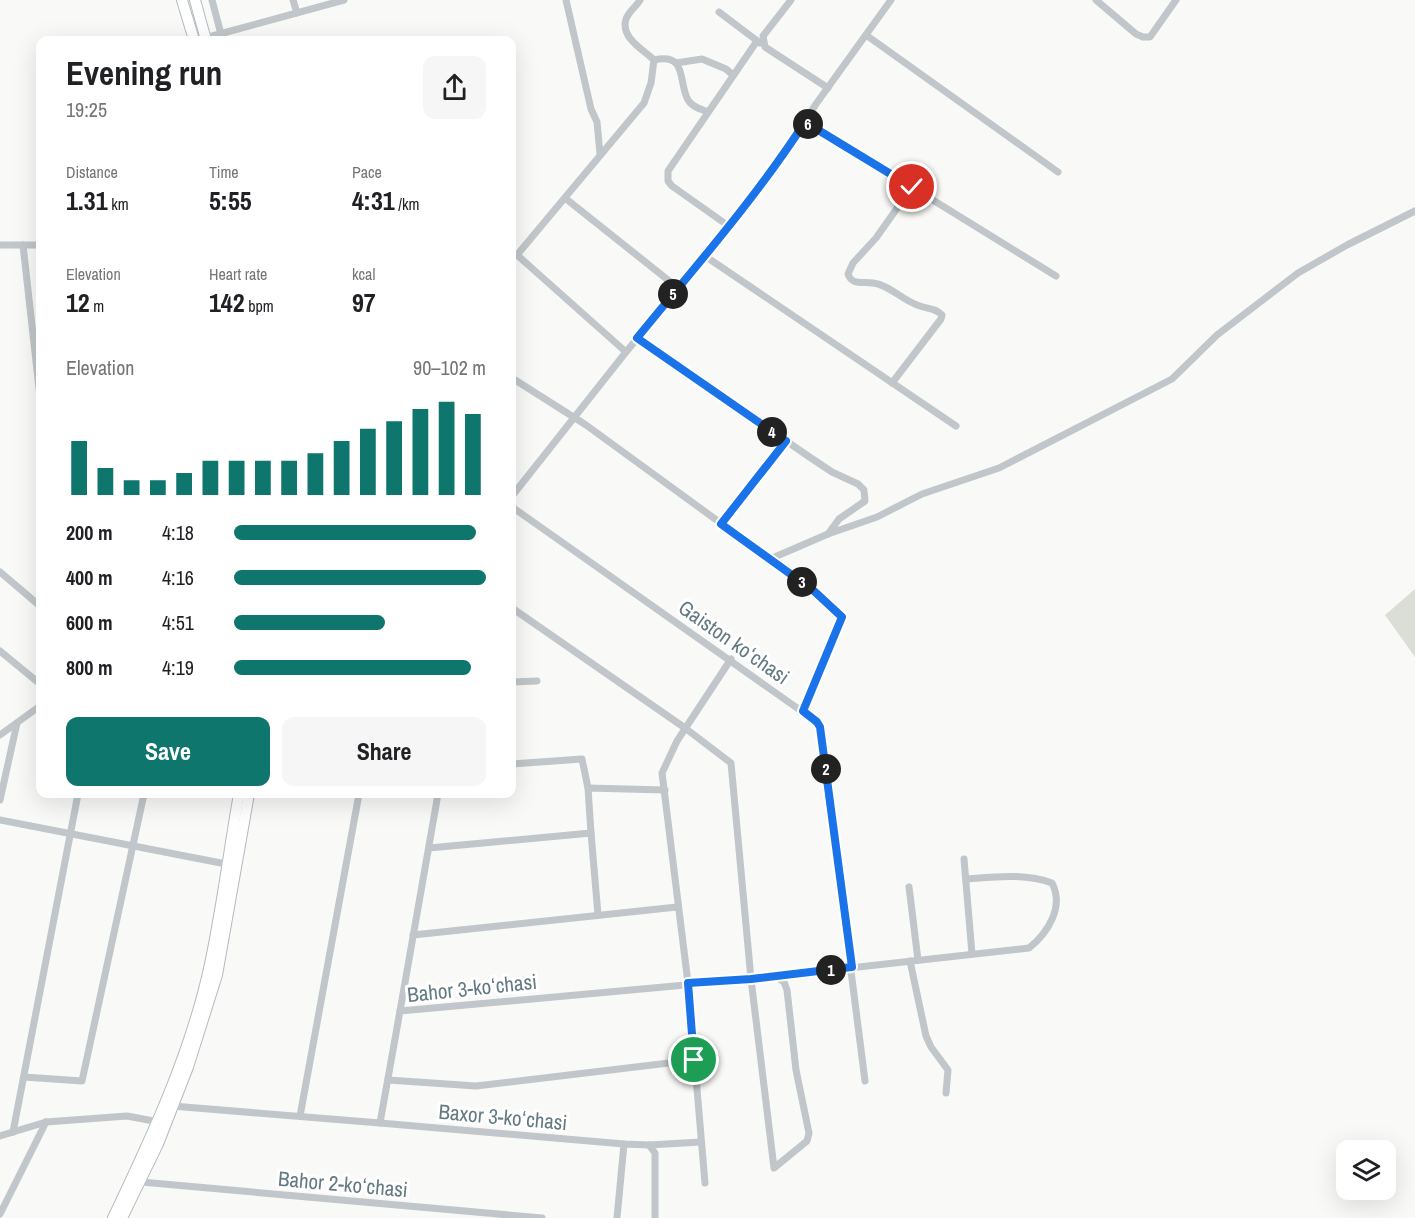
<!DOCTYPE html>
<html lang="en">
<head>
<meta charset="utf-8">
<style>
  body { margin:0; font-family:"Archivo Narrow",sans-serif; background:#f6f6f6; color:#202124; height:100vh; display:flex; flex-direction:column; font-size:22px; white-space:nowrap }
  * { box-sizing:border-box; margin:0 }
  p { font-size:20px; color:#757577 }
  .icon { flex:none; width:33px; height:33px; fill:none; stroke:currentColor; stroke-width:2; stroke-linecap:round; stroke-linejoin:round }
  .map { position:relative; flex:1; overflow:hidden }
  .side { position:absolute; left:36px; top:36px; width:480px; height:762px; display:flex; flex-direction:column; background:#fff; border-radius:12px; box-shadow:0 6px 24px #0002 }
  .side>* { flex:none }
  .buttons { position:absolute; left:1336px; top:1140px; display:grid; gap:12px }
  .buttons a { display:grid; place-items:center; width:60px; height:60px; border-radius:12px; background:#fff; box-shadow:0 6px 24px #0002; font-size:30px }
  .pin { position:absolute; display:grid; place-items:center; width:51px; height:51px; color:#fff; margin:-26px; border:3px solid #fff; border-radius:50%; box-shadow:0 2px 6px #0007 }
  .km { position:absolute; width:30px; height:30px; margin:-15px; border-radius:50%; background:#222; color:#fff; font-size:16px; line-height:30px; text-align:center }
  .round { display:grid; place-items:center; flex:none; width:63px; height:63px; border-radius:12px; background:#f6f6f6 }
  .overview { display:flex; align-items:center; justify-content:space-between; height:102px; padding:0 30px }
  h1 { font-size:33px; font-weight:700; line-height:45px }
  .figures { display:grid; grid-template-columns:repeat(3,1fr); gap:9px; height:102px; padding:6px 30px }
  .figures div { display:grid; align-content:center }
  .figures b { font-size:26px; font-weight:700 }
  .figures small { font-size:16px; font-weight:400 }
  .figures p { font-size:16px }
  .chart { height:168px; padding:12px 30px }
  .chart p { display:flex; justify-content:space-between }
  .chart svg { width:100%; height:108px; margin-top:6px; stroke:#0f766e; stroke-width:6 }
  .action { display:flex; gap:12px; margin-top:auto; padding:12px 30px }
  .action a { flex:1; height:69px; border-radius:12px; background:#0f766e; color:#fff; font-size:24px; font-weight:700; line-height:69px; text-align:center }
  .action a+a { background:#f6f6f6; color:#202124 }
  ul { padding:0 30px; list-style:none; font-size:20px }
  li { display:grid; grid-template-columns:96px 72px 1fr; align-items:center; height:45px }
  li i { height:15px; border-radius:8px; background:#0f766e }
  .map>svg:first-child { display:block }
</style>
</head>
<body>
<div class="map">
<svg width="1415" height="1218" viewBox="0 0 1415 1218">
  <rect width="100%" height="100%" fill="#f9f9f7"/>
  <polygon fill="#daded6" points="1415,589 1415,657 1385,615"/>
  <g fill="none" stroke-linecap="round" stroke-linejoin="round">
    <defs>
      <g id="secondary">
        <polyline points="182,0 194,40"/>
        <polyline points="195,0 206,40"/>
        <path d="M113,1218C152,1136 191,1053 210,964C222,908 229,850 239,794"/>
        <polyline points="122,1218 158,1144 188,1067 217,975 249,794"/>
      </g>
    </defs>
    <use href="#secondary" stroke="#b2bbbe" stroke-width="12"/>
    <g stroke="#c0c6c9" stroke-width="7">
      <polyline points="212,0 221,34"/>
      <polyline points="293,0 297,13"/>
      <polyline points="566,0 591,109 597,122 600,154"/>
      <polyline points="791,0 763,36 765,47 828,88"/>
      <polyline points="1096,0 1136,34 1143,37 1150,37 1176,0"/>
      <polyline points="719,12 760,43"/>
      <polyline points="866,35 1058,172"/>
      <polyline points="205,38 344,0"/>
      <path d="M654,60C688,52 678,83 688,100C692,107 701,109 708,112"/>
      <polyline points="676,63 702,59 726,69 733,75"/>
      <polyline points="805,121 1056,276"/>
      <polyline points="565,198 678,288"/>
      <polyline points="730,227 672,186 668,181 668,171 757,41"/>
      <polyline points="0,245 40,245"/>
      <polyline points="23,245 40,397"/>
      <polyline points="705,256 956,426"/>
      <polyline points="637,338 808,456 832,472 858,484 864,490 865,501 839,519 828,534"/>
      <path d="M626,352L517,255L644,103L651,83L654,60C644,50 620,38 626,19C629,11 636,7 640,0"/>
      <polyline points="512,378 586,425 770,559 828,534 877,517 922,494 999,468 1172,379 1217,335 1298,273 1347,245 1415,211"/>
      <path d="M892,383L941,319L942,315C936,308 928,309 920,306C903,301 890,285 873,283C863,281 852,286 848,274L853,263L876,238L912,187"/>
      <polyline points="512,496 626,352 730,227 776,166 816,104 891,0"/>
      <polyline points="512,507 817,722 820,727 865,1081"/>
      <polyline points="721,524 786,441"/>
      <polyline points="770,559 814,591 842,617 803,711"/>
      <polyline points="0,572 40,606"/>
      <polyline points="512,608 685,728 731,763 751,979 774,1168 807,1141 809,1133 796,1070 787,990 784,982 775,976"/>
      <polyline points="0,651 40,684"/>
      <polyline points="512,682 537,681"/>
      <polyline points="0,735 40,706"/>
      <polyline points="512,764 582,759 588,788"/>
      <polyline points="0,800 17,723"/>
      <polyline points="0,820 226,864"/>
      <polyline points="591,833 588,788 665,790"/>
      <polyline points="429,848 591,833 598,915"/>
      <polyline points="964,859 972,954"/>
      <polyline points="909,887 918,960"/>
      <polyline points="413,935 677,907"/>
      <polyline points="910,961 926,1036 931,1047 948,1070 946,1093"/>
      <polyline points="400,1011 438,794"/>
      <polyline points="24,1077 82,1081 144,794"/>
      <polyline points="388,1080 476,1086 694,1060"/>
      <path d="M172,1106L380,1123L400,1011L751,979L1029,948C1049,932 1064,906 1052,883C1025,873 994,877 966,879"/>
      <polyline points="300,1116 359,794"/>
      <polyline points="380,1123 624,1144 649,1145 701,1142"/>
      <polyline points="13,1132 78,794"/>
      <polyline points="0,1136 46,1122 127,1116 159,1122"/>
      <polyline points="649,1145 655,1153 655,1218"/>
      <polyline points="141,1182 542,1218"/>
      <polyline points="705,1183 688,983 662,773 677,741 731,659"/>
      <polyline points="0,1214 46,1122"/>
      <polyline points="617,1218 624,1144"/>
    </g>
    <use href="#secondary" stroke="#fff" stroke-width="10"/>
  </g>
  <g fill="none" stroke-linecap="round" stroke-linejoin="round">
    <defs>
      <path id="route" d="M694,1060L688,983L751,979L852,967L820,727L817,722L803,711L842,617L814,591L721,524L786,441L637,338C695,267 755,199 805,122L912,187"/>
    </defs>
    <use href="#route" stroke="#fff" stroke-width="12"/>
    <use href="#route" stroke="#1a73e8" stroke-width="8"/>
  </g>
  <g text-anchor="middle" dominant-baseline="central" stroke-width="6" stroke-linejoin="round" paint-order="stroke">
    <g font-size="21" fill="#647a82" stroke="#fff">
      <text transform="translate(734 642) rotate(35)">Gaiston koʻchasi</text>
      <text transform="translate(472 988) rotate(-6)">Bahor 3-koʻchasi</text>
      <text transform="translate(503 1117) rotate(5)">Baxor 3-koʻchasi</text>
      <text transform="translate(343 1184) rotate(5)">Bahor 2-koʻchasi</text>
    </g>
  </g>
</svg>
<div class="buttons">
<a><svg class="icon" aria-label="layers" viewBox="0 0 24 24"><path d="M12 4l9 5-9 5-9-5zM3 14l9 5 9-5"/></svg></a>
</div>
<div class="pin" style="left:694px;top:1060px;background:#1e9e55"><svg class="icon" aria-label="arrive" viewBox="0 0 24 24"><path d="M6 21V4h12l-3 4 3 4H6"/></svg></div>
<div class="pin" style="left:912px;top:187px;background:#d93025"><svg class="icon" aria-label="check" viewBox="0 0 24 24"><path d="M5 12l5 5 9-10"/></svg></div>
<b class="km" style="left:831px;top:970px">1</b>
<b class="km" style="left:826px;top:769px">2</b>
<b class="km" style="left:802px;top:582px">3</b>
<b class="km" style="left:772px;top:432px">4</b>
<b class="km" style="left:673px;top:294px">5</b>
<b class="km" style="left:808px;top:124px">6</b>
<section class="side">
<div class="overview"><div><h1>Evening run</h1><p>19:25</p></div><a class="round"><svg class="icon" aria-label="share" viewBox="0 0 24 24"><path d="M12 15V3M7 8l5-5 5 5M5 13v7h14v-7"/></svg></a></div>
<div class="figures">
<div><p>Distance</p><b>1.31<small> km</small></b></div>
<div><p>Time</p><b>5:55</b></div>
<div><p>Pace</p><b>4:31<small> /km</small></b></div>
</div>
<div class="figures">
<div><p>Elevation</p><b>12<small> m</small></b></div>
<div><p>Heart rate</p><b>142<small> bpm</small></b></div>
<div><p>kcal</p><b>97</b></div>
</div>
<div class="chart"><p><span>Elevation</span>90–102 m</p>
<svg viewBox="0 0 160 44" preserveAspectRatio="none"><path d="M5 44V22M15 44V33M25 44V38M35 44V38M45 44V35M55 44V30M65 44V30M75 44V30M85 44V30M95 44V27M105 44V22M115 44V17M125 44V14M135 44V9M145 44V6M155 44V11"/></svg>
</div>
<ul>
<li><b>200 m</b>4:18<i style="width:96%"></i></li>
<li><b>400 m</b>4:16<i style="width:100%"></i></li>
<li><b>600 m</b>4:51<i style="width:60%"></i></li>
<li><b>800 m</b>4:19<i style="width:94%"></i></li>
</ul>
<div class="action"><a>Save</a><a>Share</a></div>
</section>
</div>
</body>
</html>
